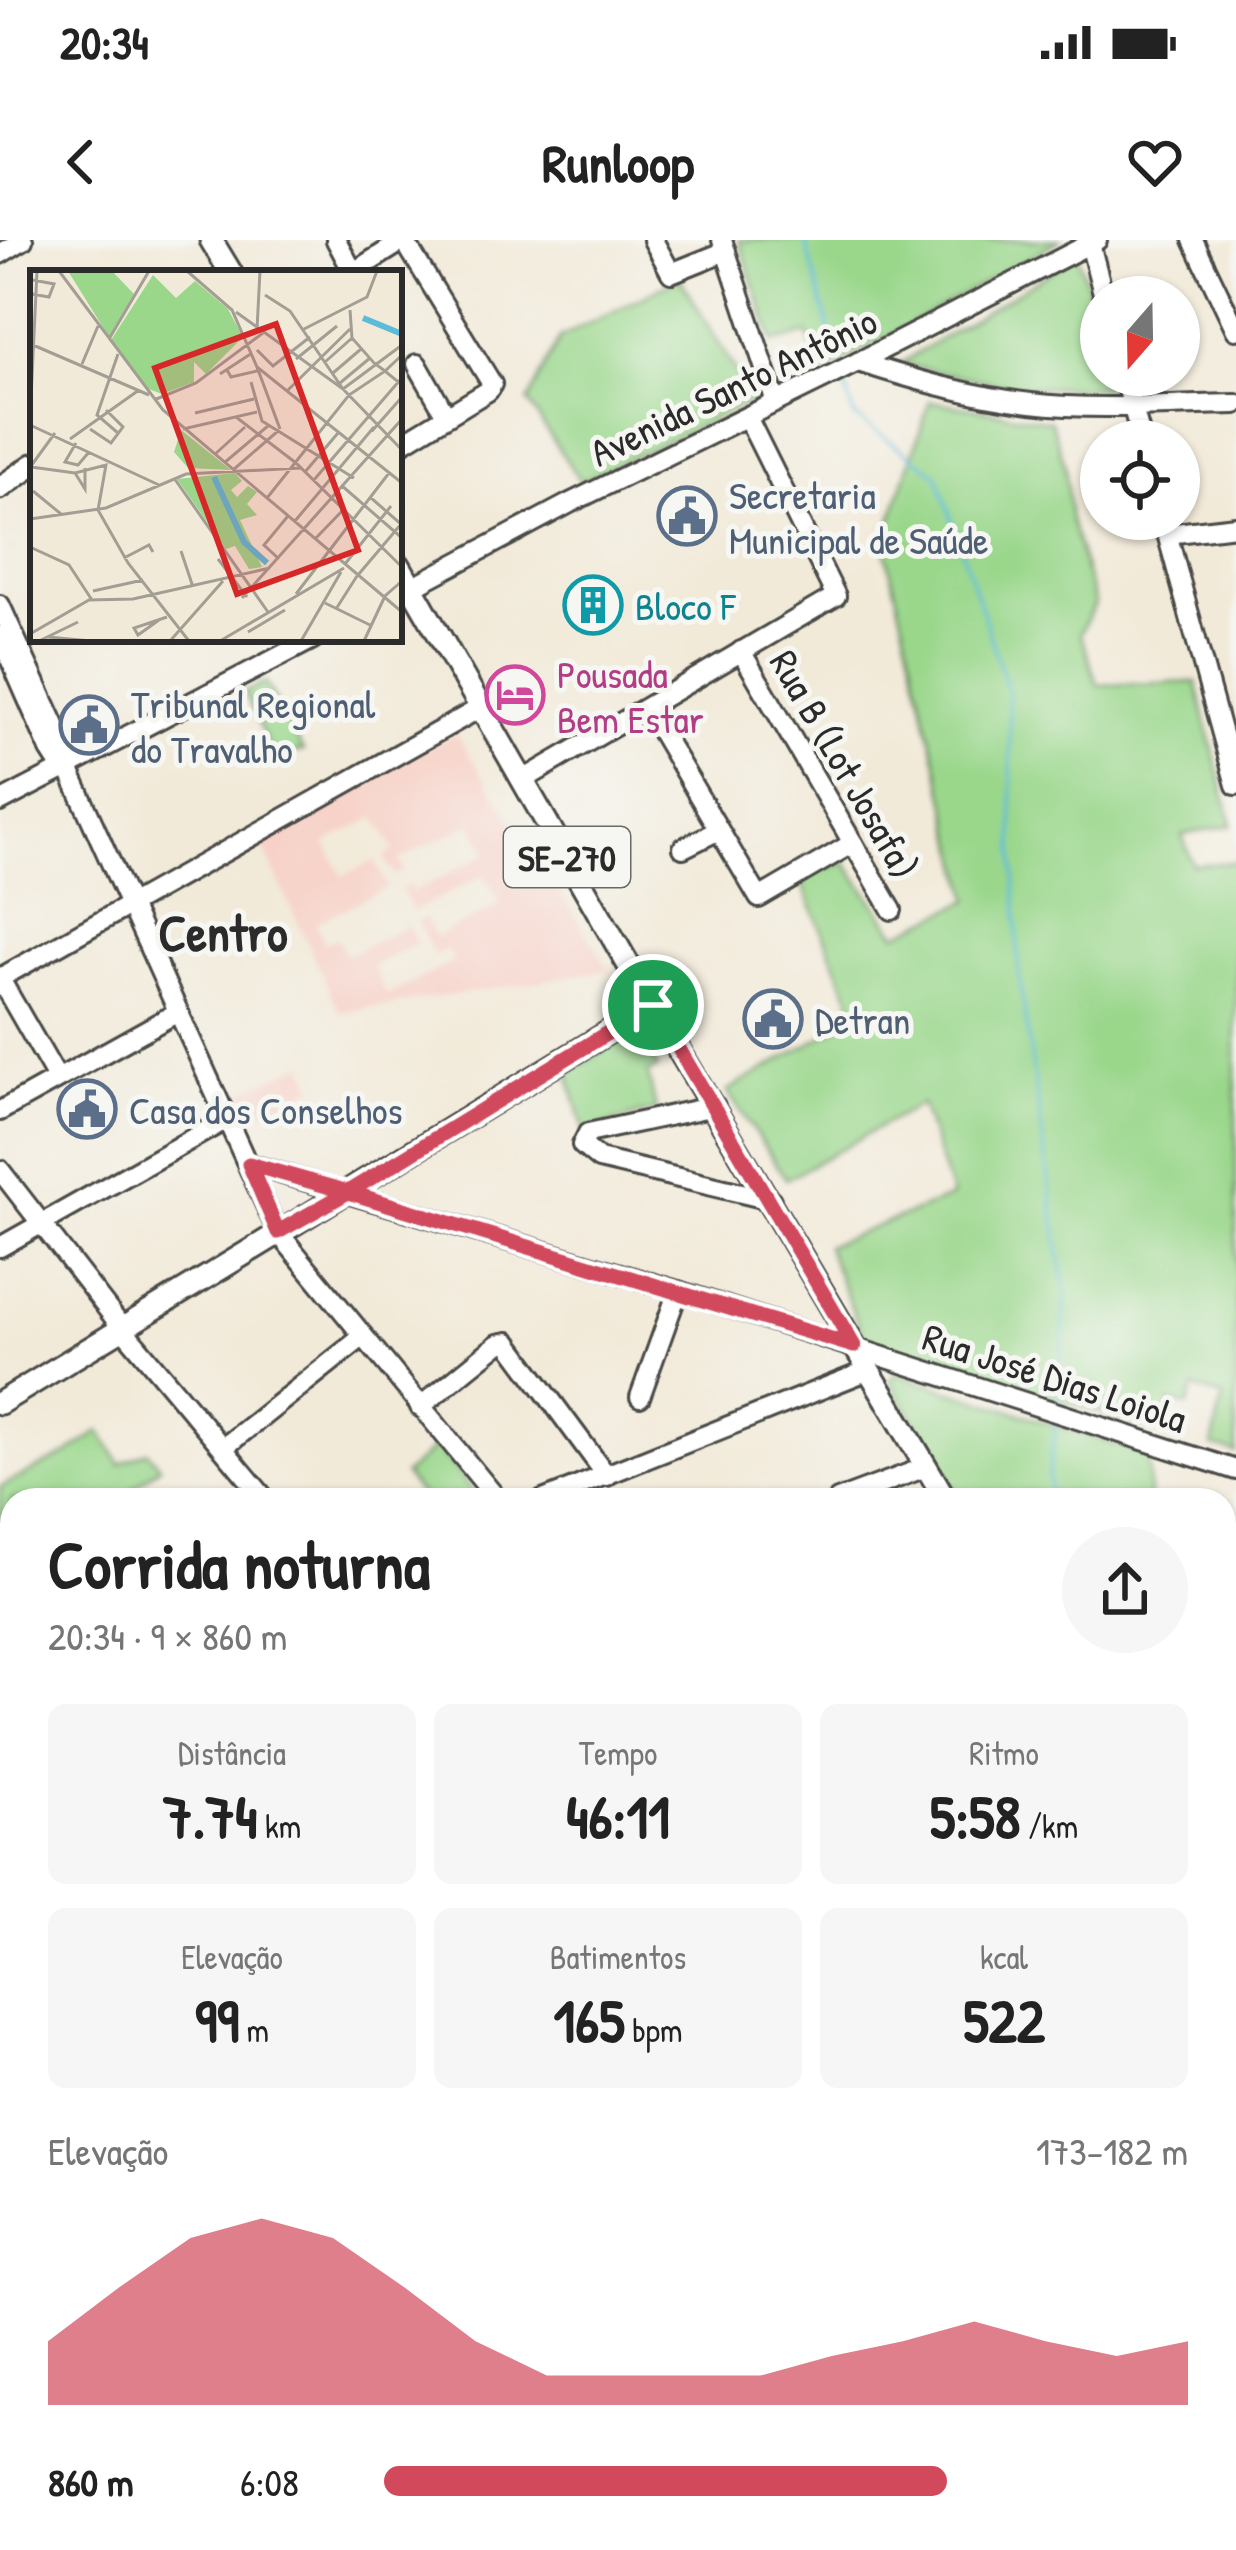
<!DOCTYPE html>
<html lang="pt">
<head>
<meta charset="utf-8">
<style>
  body { margin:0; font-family:"Patrick Hand",sans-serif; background:#f6f6f6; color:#222; height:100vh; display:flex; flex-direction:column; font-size:45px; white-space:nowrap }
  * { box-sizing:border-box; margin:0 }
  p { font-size:39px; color:#767676 }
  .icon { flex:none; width:66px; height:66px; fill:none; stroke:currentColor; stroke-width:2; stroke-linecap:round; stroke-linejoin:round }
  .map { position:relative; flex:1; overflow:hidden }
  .panel { position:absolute; left:0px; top:1248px; width:1236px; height:1062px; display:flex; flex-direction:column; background:#fff; border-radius:36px 36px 0 0; box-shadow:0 3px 9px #0004 }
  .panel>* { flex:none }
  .needle { width:78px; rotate:200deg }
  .tools { position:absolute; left:1080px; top:36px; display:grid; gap:24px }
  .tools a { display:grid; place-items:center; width:120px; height:120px; border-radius:50%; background:#fff; box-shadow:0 3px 9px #0004; font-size:60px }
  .pin { position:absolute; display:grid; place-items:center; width:102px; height:102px; color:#fff; margin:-51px; border:6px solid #fff; border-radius:50%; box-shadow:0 3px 12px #0007 }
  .round { display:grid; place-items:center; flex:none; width:126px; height:126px; border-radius:63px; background:#f6f6f6 }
  .summary { display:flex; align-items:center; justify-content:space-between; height:204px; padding:0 48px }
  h1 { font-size:66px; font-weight:700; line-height:90px }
  .stats { display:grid; grid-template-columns:repeat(3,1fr); gap:18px; height:204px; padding:12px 48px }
  .stats div { display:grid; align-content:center; border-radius:18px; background:#f6f6f6; text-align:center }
  .stats b { font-size:60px; font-weight:700 }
  .stats small { font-size:33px; font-weight:400 }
  .stats p { font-size:33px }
  .chart { height:336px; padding:24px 48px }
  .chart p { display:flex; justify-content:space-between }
  .chart svg { width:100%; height:216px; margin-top:12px; fill:#d1495b; opacity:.7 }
  ul { padding:0 48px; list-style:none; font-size:39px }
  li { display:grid; grid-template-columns:192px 144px 1fr; align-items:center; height:90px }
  li i { height:30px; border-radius:15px; background:#d1495b }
  .status { display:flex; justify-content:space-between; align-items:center; height:84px; padding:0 60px; background:#fff; direction:ltr }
  .status svg { height:33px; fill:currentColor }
  header { display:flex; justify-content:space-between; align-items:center; height:156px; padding:0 48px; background:#fff; font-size:54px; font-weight:700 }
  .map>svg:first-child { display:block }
</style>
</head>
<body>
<div class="status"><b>20:34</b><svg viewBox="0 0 49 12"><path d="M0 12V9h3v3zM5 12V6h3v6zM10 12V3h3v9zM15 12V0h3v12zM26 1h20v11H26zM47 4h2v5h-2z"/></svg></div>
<header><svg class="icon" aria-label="back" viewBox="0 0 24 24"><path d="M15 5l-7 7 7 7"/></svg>Runloop<svg class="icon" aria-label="heart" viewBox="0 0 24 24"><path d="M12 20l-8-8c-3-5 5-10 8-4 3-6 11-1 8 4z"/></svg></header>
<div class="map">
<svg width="1236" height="2310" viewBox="0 0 1236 2310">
  <rect width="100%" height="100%" fill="#f6f6f2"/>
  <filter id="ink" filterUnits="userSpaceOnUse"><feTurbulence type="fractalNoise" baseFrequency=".00833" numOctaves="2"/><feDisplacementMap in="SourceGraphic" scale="24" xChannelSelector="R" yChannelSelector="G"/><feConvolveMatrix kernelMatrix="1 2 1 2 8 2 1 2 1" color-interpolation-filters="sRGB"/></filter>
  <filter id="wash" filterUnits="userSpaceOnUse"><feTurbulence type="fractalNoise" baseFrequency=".004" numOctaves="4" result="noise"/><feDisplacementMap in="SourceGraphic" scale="48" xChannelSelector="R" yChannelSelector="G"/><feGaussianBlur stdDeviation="2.7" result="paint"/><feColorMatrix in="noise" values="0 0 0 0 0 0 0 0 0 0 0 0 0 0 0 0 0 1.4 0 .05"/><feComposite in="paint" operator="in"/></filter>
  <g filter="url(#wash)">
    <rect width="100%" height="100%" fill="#f2ead9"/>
    <g fill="#f7d1c7" fill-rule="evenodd">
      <path d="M456,494L610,730L340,773L258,597ZM376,577L394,611L384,617L394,636L404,631L399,620L472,583L488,613L413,652L409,645L401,650L412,672L484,635L500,664L436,697L425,678L417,682L434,715L447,709L453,722L387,755L372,726L417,703L408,685L346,716L337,698L325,703L316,683L388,647L375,621L343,636L325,603Z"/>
      <polygon points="304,823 314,847 236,884 223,860"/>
    </g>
    <g fill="#9ad78b" stroke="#62815b" stroke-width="3">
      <polygon points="739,0 1060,0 821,134 808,94 773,102"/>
      <polygon points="1077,15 1101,85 1101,135 1118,135 1122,147 1021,148 900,124"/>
      <polygon points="680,38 753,161 580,241 528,162 560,98"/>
      <polygon points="930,161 1051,181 1065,226 1070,280 1095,364 1080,393 1098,445 1196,442 1232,585 1182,595 1193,625 1236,622 1236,1213 1212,1206 1223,1157 1194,1148 1188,1166 1170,1162 1161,1192 864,1098 826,1006 952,957 921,864 786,939 727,851 858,776 802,643 818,630 846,623 897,694 970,660 884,303"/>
      <polygon points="266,443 303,511 284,516 271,511 244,452"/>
      <polygon points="637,790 658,828 648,833 656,870 584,891 568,833"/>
      <polygon points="896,1133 1148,1215 1149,1260 960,1260 890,1140"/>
      <polygon points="100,1191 120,1224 147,1211 160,1226 120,1260 12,1260 12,1343 2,1338 0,1247 69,1213"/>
      <polygon points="436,1206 477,1257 425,1260 404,1235"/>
      <polygon points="1224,1293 1236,1296 1236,1635 1224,1649"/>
      <polygon points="1224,2051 1236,2051 1236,2310 897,2310 892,2298 1224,2298"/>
      <polygon points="6,2196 12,2203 12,2298 73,2298 80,2310 0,2310 0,2198"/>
      <polygon points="352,2298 879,2298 884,2310 341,2310 341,2301"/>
    </g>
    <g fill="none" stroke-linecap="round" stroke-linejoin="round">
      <g stroke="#5bbbd9" stroke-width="3">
        <polyline points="805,0 838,121"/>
        <polyline points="843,136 854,176 937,234 1008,451 1019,736 1066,1055 1058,1164"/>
        <polyline points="1052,1260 1048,1236 1057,1179"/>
      </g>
    </g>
  </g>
  <g filter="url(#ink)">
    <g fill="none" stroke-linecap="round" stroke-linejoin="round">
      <defs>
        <g id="minor">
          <polyline points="336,0 353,32"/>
          <polyline points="653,0 671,33 726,11"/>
          <polyline points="722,0 776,162"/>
          <polyline points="1089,0 1104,57"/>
          <polyline points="1193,0 1236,90"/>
          <polyline points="0,14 23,0"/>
          <polyline points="352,33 404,0"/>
          <path d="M858,122C915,140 971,156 1031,163C1098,171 1168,165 1236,164"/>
          <polyline points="417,124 446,175"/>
          <polyline points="1124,135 1142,201"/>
          <polyline points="399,205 488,151 492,144 404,0"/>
          <polyline points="1163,279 1236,545"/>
          <polyline points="1167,294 1236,286"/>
          <polyline points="399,354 570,263 858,122 1097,0"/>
          <polyline points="0,365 70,518 68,528 278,992 498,1260"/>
          <polyline points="0,396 50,510 59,524 68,528"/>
          <polyline points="741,411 892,670"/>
          <polyline points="647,468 759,658 853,603"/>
          <polyline points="523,540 836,356 747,177"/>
          <polyline points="0,562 313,399"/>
          <polyline points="683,608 717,591"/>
          <polyline points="0,738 480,468"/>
          <polyline points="0,739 57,838"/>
          <polyline points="715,866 588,893 582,905 599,919 771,960"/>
          <polyline points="0,871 178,772"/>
          <polyline points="249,924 678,1051 1236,1230"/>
          <polyline points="0,930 123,1089 266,1260"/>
          <polyline points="0,1007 227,879"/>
          <polyline points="640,1157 678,1051"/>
          <polyline points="420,1167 498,1104 508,1102 607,1236"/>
          <polyline points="223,1208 361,1098"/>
          <polyline points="543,1260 869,1130"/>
          <polyline points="838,1260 926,1227"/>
          <polyline points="0,1559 12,1551"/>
          <polyline points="0,1664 12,1656"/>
          <polyline points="0,1751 12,1743"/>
          <polyline points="0,2017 12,2011"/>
          <polyline points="0,2029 12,2049"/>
          <polyline points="1224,2030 1236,2030"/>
          <polyline points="165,2298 173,2310"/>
        </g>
        <g id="major">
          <polyline points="211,0 231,33"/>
          <polyline points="0,248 33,225"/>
          <polyline points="399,325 636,738 946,1260"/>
          <polyline points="0,1163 653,765"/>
          <polyline points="0,1471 12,1492"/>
          <polyline points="1224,1750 1236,1773"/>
          <polyline points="327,2298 328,2310"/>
        </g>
      </defs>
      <use href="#minor" stroke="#494845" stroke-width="24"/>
      <use href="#major" stroke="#494845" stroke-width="27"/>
      <use href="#minor" stroke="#fff" stroke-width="18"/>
      <use href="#major" stroke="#fff" stroke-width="21"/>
    </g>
  </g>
  <g fill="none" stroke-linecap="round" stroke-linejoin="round" filter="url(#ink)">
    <defs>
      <polyline id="route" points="653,765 348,952 249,924 278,992 348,952 854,1106 653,765"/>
    </defs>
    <use href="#route" stroke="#fff" stroke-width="24"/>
    <use href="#route" stroke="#d1495b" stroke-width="15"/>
  </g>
  <defs>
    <symbol id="civic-ring" viewBox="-11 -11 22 22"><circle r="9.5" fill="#f6f6f2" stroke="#5c6f8a" stroke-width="1.5"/><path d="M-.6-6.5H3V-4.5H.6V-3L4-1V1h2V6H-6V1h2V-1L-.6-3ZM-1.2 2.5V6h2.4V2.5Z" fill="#5c6f8a"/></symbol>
    <symbol id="building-ring" viewBox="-11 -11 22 22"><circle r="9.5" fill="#f6f6f2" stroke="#0f9aa8" stroke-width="1.5"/><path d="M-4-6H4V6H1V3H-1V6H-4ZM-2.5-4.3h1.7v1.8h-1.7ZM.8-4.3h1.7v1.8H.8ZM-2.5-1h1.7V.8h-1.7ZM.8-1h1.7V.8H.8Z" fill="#0f9aa8"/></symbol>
    <symbol id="hotel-ring" viewBox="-11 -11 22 22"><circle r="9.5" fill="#f6f6f2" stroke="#d1479c" stroke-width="1.5"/><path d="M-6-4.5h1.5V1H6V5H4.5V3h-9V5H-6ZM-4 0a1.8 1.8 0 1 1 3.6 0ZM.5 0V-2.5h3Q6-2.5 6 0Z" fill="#d1479c"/></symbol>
  </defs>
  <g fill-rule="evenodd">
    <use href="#civic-ring" x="654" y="243" width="66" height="66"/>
    <use href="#building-ring" x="560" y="332" width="66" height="66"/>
    <use href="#hotel-ring" x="482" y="422" width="66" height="66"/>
    <use href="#civic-ring" x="56" y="452" width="66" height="66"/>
    <use href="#civic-ring" x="740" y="746" width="66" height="66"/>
    <use href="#civic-ring" x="54" y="836" width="66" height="66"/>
  </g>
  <g text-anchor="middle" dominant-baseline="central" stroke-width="10" stroke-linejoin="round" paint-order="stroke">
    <rect fill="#f6f6f2" stroke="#686867" stroke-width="3" x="504" y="587" width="126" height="60" rx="9"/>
    <g font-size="36" font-weight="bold" fill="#2b2b2b">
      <text x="567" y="617">SE-270</text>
    </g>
    <g font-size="39" fill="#2b2b2b" stroke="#f6f6f2">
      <text transform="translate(733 146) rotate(-26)">Avenida Santo Antônio</text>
      <text transform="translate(845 524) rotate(60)">Rua B (Lot Josafa)</text>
      <text transform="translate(1055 1137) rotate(18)">Rua José Dias Loiola</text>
    </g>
    <g font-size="39" fill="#4e5e75" stroke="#f6f6f2" text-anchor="start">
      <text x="729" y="254">Secretaria<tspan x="729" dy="45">Municipal de Saúde</tspan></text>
      <text x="131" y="463">Tribunal Regional<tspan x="131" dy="45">do Travalho</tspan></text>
      <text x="815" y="779">Detran</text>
      <text x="129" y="869">Casa dos Conselhos</text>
    </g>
    <g font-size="39" fill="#0d838f" stroke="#f6f6f2" text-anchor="start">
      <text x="635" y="365">Bloco F</text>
    </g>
    <g font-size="39" fill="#b23c85" stroke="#f6f6f2" text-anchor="start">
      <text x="557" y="433">Pousada<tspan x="557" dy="45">Bem Estar</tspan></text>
    </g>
    <g font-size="51" font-weight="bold" fill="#2b2b2b" stroke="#f6f6f2">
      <text x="223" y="692">Centro</text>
    </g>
  </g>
  <g transform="translate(30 30)">
    <rect width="372" height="372" fill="#f2ead9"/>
    <path d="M38,1H82L104,24L79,67ZM123,5L146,28L165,11L198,39L213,67L176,104L164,92V112L132,124L116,118L81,70ZM151,160L201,200L158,198L144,182ZM205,203L212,211L201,220L207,227L218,216L227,222L217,234L227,245L210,250L232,297L219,299L205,276L196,279L147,209Z" fill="#9ad78b"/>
    <path fill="none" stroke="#5bbbd9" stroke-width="6" d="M333,48L372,64M184,207L214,272L237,293"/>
    <path fill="none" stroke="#a29e93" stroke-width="3" d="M29,1L133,140L372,342M157,1L202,40L227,97L372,213M2,24L19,27L24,14L3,10M235,25L260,41L313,119L372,180M320,40L322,68L344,93L355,101L372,85M206,42L313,119M227,59L230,1M274,59L337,27L347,1M79,69L119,1M3,75L119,125M227,80L243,96L280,67M266,89L307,56M295,92L322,68M52,94L68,56M227,97L250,159M197,100L201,107L231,100M303,103L331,79M190,104L222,83M221,112L232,151L324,208M310,113L340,88M313,119L372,75M257,121L320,59M124,130L166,113L233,63M165,143L224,129M206,147L266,193L372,297M0,150L7,1M0,155L129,215M60,159L81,173L93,157L76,140M153,159L227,142M342,161L372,127M88,163L67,145L88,84M40,169L109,120M46,173L35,192L48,195L59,182M184,185L215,157M0,192V232M194,193L239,155M1,196L25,163M1,197L45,203L76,195L68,240M203,200L248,161M275,202L308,163M45,203L55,219V198M144,208L238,342M283,211L370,110M311,215L372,268M3,221L31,244M340,227L372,255M237,228L319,125L355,101L372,115M68,240L98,293L159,371M0,249L76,238L156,204L271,198M265,251L344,157M285,269L313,240M0,277L39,295L62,330M151,281L163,317M299,281L359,203M94,288L119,275L123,282M188,289L217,327M249,289L234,275L258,246M315,294L361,236M328,305L372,253M63,321L113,310M266,324L299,281M212,328L372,149M295,333L342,356M306,339L327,306M129,350L108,365L104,358L137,347M218,362L255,340M0,364L59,330L103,329L240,298M18,367L61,371M9,371L48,352M140,371L193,311M190,371L314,298M271,371L311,302M334,371L355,326L372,311"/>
    <path fill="#d62828" fill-opacity="0.15" stroke="#d62828" stroke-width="6" d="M246,54L328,280L207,324L125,98Z"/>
    <rect width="372" height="372" fill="none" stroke="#2b2b2b" stroke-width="6"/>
  </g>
</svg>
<div class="tools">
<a><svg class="needle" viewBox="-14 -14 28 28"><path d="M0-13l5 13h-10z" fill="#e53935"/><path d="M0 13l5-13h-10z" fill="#767676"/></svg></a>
<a><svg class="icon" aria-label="locate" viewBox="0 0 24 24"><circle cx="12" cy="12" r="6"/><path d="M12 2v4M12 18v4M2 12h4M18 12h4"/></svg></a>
</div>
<div class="pin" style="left:653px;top:765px;background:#1e9e55"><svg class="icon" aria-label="arrive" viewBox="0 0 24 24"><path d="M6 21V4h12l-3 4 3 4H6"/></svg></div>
<section class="panel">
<div class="summary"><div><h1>Corrida noturna</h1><p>20:34 · 9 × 860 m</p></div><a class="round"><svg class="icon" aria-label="share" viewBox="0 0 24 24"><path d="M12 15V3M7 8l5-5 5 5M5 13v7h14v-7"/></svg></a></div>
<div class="stats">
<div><p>Distância</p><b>7.74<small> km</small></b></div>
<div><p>Tempo</p><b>46:11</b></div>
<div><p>Ritmo</p><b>5:58<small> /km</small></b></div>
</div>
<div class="stats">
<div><p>Elevação</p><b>99<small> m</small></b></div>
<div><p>Batimentos</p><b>165<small> bpm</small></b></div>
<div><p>kcal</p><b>522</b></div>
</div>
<div class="chart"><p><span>Elevação</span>173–182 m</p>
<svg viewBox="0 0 160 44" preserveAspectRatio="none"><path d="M0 44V31L10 20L20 10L30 6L40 10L50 20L60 31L70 38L80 38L90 38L100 38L110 34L120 31L130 27L140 31L150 34L160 31V44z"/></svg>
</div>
<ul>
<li><b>860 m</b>6:08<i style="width:70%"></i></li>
</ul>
</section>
</div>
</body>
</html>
